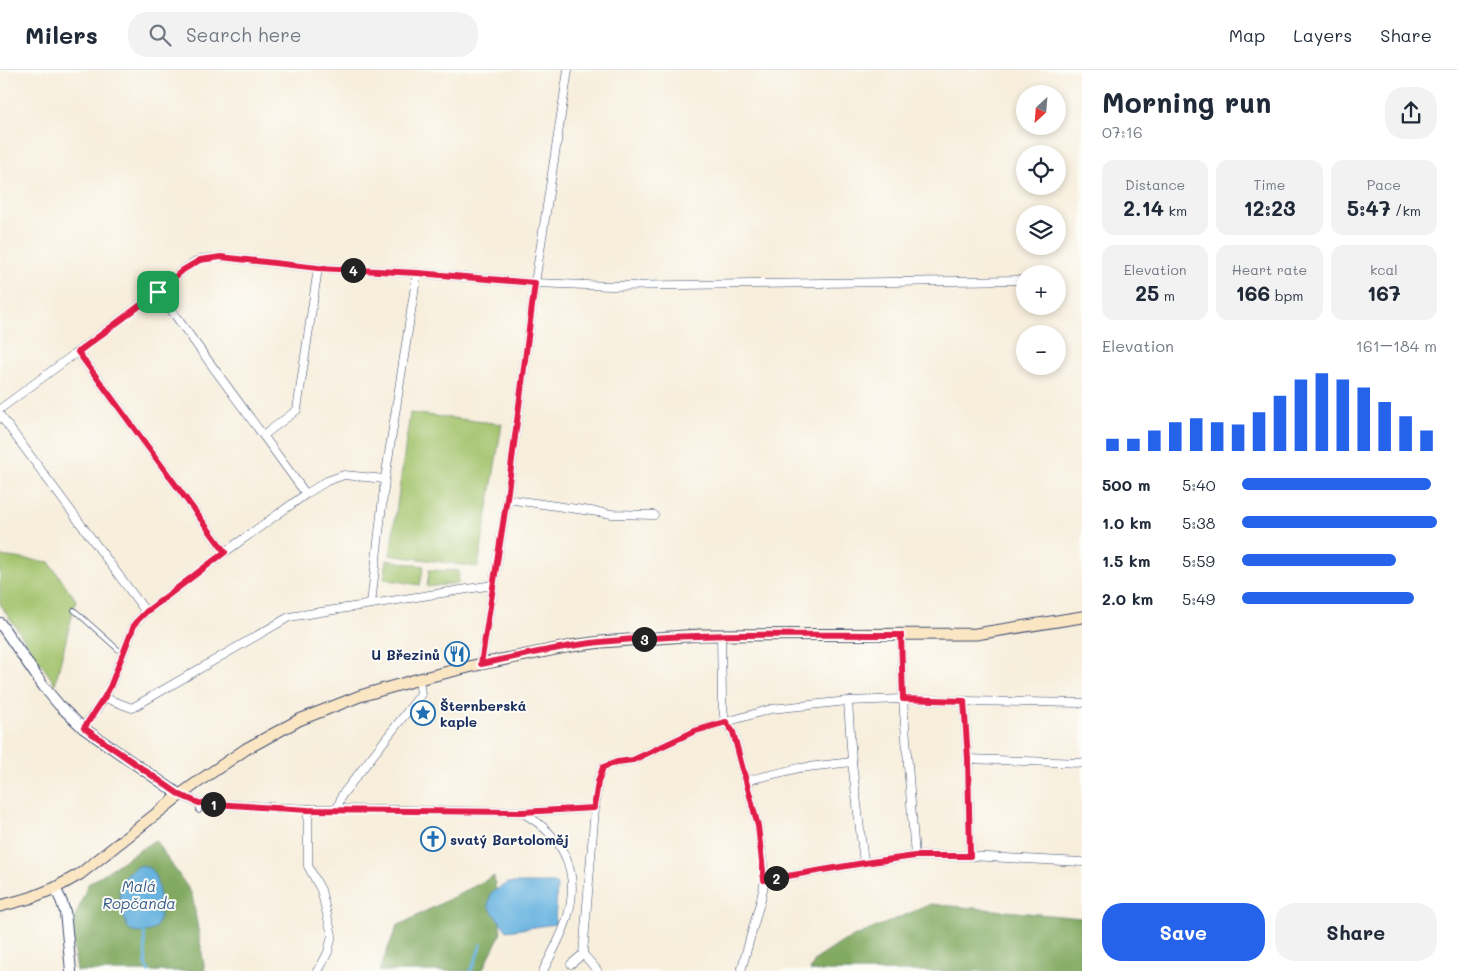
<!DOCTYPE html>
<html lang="en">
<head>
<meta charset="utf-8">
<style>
  body { margin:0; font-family:Mali,sans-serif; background:#f2f2f3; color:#1f2937; height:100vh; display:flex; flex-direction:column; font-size:19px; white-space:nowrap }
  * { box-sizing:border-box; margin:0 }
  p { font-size:16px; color:#747a83 }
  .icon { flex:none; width:28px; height:28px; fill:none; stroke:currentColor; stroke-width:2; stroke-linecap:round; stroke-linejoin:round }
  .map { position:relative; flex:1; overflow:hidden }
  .drawer { display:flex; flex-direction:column; background:#fff; width:375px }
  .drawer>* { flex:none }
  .needle { width:32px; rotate:206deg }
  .tools { position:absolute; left:1016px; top:15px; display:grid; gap:10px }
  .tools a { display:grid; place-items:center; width:50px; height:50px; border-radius:50%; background:#fff; box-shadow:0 2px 8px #0003; font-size:25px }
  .pin { position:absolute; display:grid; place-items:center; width:42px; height:42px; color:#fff; margin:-21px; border-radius:10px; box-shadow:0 2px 8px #0006 }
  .km { position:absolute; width:25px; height:25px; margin:-12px; border-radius:50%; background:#222; color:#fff; font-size:14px; line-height:25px; text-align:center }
  .round { display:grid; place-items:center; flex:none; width:52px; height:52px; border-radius:20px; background:#f2f2f3 }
  .head { display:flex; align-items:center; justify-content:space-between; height:85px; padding:0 20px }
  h1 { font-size:28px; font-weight:700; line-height:38px }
  .metrics { display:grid; grid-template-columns:repeat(3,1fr); gap:8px; height:85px; padding:5px 20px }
  .metrics div { display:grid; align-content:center; border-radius:12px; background:#f2f2f3; text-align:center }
  .metrics b { font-size:21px; font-weight:700 }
  .metrics small { font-size:14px; font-weight:400 }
  .metrics p { font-size:14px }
  .chart { height:140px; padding:10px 20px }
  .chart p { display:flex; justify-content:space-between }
  .chart svg { width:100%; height:90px; margin-top:5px; stroke:#2563eb; stroke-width:6 }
  .primary-button { display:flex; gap:10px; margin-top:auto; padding:10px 20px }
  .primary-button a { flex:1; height:58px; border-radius:20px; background:#2563eb; color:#fff; font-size:20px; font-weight:700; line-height:58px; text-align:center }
  .primary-button a+a { background:#f2f2f3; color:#1f2937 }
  ul { padding:0 20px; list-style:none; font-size:16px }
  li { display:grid; grid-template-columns:80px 60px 1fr; align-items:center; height:38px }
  li i { height:12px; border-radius:6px; background:#2563eb }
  header { display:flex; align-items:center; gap:30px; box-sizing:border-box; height:70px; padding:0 25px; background:#fff; border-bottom:1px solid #e0e1e3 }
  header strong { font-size:24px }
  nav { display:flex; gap:28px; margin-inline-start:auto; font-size:18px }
  .search { width:350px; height:45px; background:#f2f2f3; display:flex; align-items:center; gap:12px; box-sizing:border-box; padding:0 18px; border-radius:20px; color:#747a83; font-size:19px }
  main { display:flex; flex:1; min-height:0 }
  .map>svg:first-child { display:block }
</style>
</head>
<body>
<header>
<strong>Milers</strong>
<div class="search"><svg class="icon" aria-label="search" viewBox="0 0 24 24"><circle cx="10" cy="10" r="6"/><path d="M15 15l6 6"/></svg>Search here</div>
<nav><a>Map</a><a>Layers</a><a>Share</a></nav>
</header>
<main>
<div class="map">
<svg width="1082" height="901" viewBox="0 0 1082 901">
  <rect width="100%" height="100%" fill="#fdfcf7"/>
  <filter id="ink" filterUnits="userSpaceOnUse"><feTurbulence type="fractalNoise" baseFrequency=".02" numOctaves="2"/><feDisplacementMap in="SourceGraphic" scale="10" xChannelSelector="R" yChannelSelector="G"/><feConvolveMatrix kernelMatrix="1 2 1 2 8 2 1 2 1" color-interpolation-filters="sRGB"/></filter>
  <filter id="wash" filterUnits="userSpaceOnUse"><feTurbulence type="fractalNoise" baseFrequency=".0096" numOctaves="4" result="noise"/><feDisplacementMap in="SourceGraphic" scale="20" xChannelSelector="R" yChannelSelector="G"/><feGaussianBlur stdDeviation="1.12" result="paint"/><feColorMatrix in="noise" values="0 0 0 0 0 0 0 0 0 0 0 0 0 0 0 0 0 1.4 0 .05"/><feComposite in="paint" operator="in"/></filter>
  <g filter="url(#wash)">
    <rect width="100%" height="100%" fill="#f7eedc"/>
    <g fill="#a2c36c" stroke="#5e7965">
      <polygon points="410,343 502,354 478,497 390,485"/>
      <polygon points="0,486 49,492 76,530 55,614 0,534"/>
      <polygon points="387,490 424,496 420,515 384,509"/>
      <polygon points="429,500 459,501 458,513 427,517"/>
    </g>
    <g fill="#81a960" stroke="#4e6c5f">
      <polygon points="155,770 192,824 205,901 77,901 71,858 88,814"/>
      <polygon points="494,806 501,863 482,901 379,901 397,856"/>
      <polygon points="931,834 1082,848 1082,901 810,901 815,890 844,871"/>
    </g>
    <g fill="#67b3e0" stroke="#41719f">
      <path d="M142,795C145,796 150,798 152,801C160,811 164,849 155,858C152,861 148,861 144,862C137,863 135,863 129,860C119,836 110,806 142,795Z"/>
      <polygon points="507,813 555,813 557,815 555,854 507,861 488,836 491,823"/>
    </g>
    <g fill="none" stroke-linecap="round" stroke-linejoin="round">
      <g stroke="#67b3e0" stroke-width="3">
        <polyline points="144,862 146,897 149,901"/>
        <polyline points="470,901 475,892 481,874"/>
      </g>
    </g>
  </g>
  <g filter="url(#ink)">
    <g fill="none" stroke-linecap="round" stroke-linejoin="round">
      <defs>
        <g id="service">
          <polyline points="74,540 122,583"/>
          <polyline points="199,741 199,733"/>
        </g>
        <g id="minor">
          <polyline points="158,222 306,424"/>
          <polyline points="78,282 225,482"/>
          <polyline points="0,339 158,222 183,200 200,189 221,187 318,198 417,203 535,213 611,216 1021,210"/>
          <polyline points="0,345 146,542"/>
          <polyline points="264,365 297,340 318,198"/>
          <polyline points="507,429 612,444 654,445"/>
          <polyline points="371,534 385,409 417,203"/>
          <polyline points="721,565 722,630 725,652 733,662 758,756 765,810 761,829 741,901"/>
          <polyline points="901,565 903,629 915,786"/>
          <polyline points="481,594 507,429 535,213 568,0"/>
          <polyline points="105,628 132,638 289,547 493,515"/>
          <polyline points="848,631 852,692 864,793"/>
          <polyline points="964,631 968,689 970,786"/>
          <polyline points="83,658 105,628 110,617 135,553 146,542 225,482 306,424 327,411 344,405 385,409"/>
          <polyline points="968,689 1082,693"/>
          <polyline points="745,711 799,698 852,692"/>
          <polyline points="180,725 199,733 308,739 337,739 342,725 421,624 419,609"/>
          <polyline points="308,739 308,796 321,820 332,865 328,882 320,898 317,901"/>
          <polyline points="337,739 521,742 595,738"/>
          <path d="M521,742C565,766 582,804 566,852C560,869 551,885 543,901"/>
          <polyline points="765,810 864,793 915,786 970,786 1082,792"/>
          <polyline points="571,894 583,884"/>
          <polyline points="597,900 583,884 595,738 598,711 603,697 617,692 633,690 695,661 771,639 848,631 903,629 964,631 1082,633"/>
        </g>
        <g id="tertiary">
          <polyline points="0,553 44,617 59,635 83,658 180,725"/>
          <polyline points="55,818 61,830 65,842 71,901"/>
        </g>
        <polyline id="secondary" points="0,836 30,828 55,818 80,804 180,725 202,709 246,679 299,650 360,626 419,609 481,594 571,576 601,572 699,565 976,564 1082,547"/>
      </defs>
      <use href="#service" stroke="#3c4c71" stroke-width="5.5"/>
      <use href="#minor" stroke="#3c4c71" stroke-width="9"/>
      <use href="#tertiary" stroke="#3c4c71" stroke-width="12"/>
      <use href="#secondary" stroke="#3c4c71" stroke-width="13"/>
      <use href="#service" stroke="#fff" stroke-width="4"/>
      <use href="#minor" stroke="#fff" stroke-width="8"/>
      <use href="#tertiary" stroke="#fff" stroke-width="10"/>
      <use href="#secondary" stroke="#fbe6c4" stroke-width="11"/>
    </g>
  </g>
  <g fill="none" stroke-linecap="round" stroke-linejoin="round" filter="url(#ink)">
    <defs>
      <path id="route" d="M221,187L318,198L418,203L535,213L507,428L481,594C520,586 560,576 600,572C700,562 801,565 901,565L903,629L964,631L968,689L970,786H915L864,793L764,810L758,756L733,662L726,652L695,661L633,690L617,692L603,697L598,712L594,738L521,742L308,740L199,733L180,725L84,658L104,628L110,617L135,553L146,542L225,482L78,282L158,222L183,200L200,190Z"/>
    </defs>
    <use href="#route" stroke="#fff" stroke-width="10"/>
    <use href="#route" stroke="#e11d48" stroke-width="6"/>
  </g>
  <defs>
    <symbol id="restaurant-ring" viewBox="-11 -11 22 22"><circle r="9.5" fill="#fdfcf7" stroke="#1f6fb2" stroke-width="1.5"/><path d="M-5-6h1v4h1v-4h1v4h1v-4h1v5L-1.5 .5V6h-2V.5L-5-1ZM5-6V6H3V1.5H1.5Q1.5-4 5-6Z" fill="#1f6fb2"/></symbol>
    <symbol id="sight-ring" viewBox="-11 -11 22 22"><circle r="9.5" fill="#fdfcf7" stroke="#1f6fb2" stroke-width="1.5"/><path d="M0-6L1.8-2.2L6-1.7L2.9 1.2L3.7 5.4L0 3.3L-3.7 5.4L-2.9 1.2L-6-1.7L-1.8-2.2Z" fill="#1f6fb2"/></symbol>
    <symbol id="church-ring" viewBox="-11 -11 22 22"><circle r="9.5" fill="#fdfcf7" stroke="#1f6fb2" stroke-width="1.5"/><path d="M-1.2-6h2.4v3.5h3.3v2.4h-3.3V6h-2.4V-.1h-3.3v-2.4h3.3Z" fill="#1f6fb2"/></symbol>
  </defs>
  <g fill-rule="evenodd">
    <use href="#restaurant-ring" x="443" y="570" width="28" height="28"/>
    <use href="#sight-ring" x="409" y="629" width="28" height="28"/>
    <use href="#church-ring" x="419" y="755" width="28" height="28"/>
  </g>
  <g text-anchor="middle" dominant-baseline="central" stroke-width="4" stroke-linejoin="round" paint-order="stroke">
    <g font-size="14" font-weight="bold" fill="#1b2f5e" stroke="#fdfcf7" text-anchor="start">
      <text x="440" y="584" text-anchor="end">U Březinů</text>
      <text x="440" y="635">Šternberská<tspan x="440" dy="16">kaple</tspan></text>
      <text x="450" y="769">svatý Bartoloměj</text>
    </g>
    <g font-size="15" font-style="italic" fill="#365d8c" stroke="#fdfcf7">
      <text x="139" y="816">Malá<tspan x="139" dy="17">Ropčanda</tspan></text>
    </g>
  </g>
</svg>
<div class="tools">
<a><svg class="needle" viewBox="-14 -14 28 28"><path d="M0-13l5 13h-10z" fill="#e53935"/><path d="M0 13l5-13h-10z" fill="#747a83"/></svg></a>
<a><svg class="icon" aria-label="locate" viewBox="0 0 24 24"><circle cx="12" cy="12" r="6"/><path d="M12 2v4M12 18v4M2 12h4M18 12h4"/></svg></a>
<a><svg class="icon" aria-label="layers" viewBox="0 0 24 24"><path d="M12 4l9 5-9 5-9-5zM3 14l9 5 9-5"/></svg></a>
<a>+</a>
<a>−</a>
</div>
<div class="pin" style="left:158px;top:222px;background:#1e9e55"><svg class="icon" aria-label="arrive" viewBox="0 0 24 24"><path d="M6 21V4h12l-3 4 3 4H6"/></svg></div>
<b class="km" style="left:213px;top:734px">1</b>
<b class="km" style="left:776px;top:808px">2</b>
<b class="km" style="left:644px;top:569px">3</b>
<b class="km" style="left:353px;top:200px">4</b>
</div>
<section class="drawer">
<div class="head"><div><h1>Morning run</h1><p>07:16</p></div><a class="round"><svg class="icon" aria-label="share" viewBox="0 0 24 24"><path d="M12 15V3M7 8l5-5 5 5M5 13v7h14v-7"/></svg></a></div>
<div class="metrics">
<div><p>Distance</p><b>2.14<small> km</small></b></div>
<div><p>Time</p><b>12:23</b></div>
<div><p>Pace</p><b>5:47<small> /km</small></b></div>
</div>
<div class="metrics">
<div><p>Elevation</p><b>25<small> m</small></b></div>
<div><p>Heart rate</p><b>166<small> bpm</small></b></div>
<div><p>kcal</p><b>167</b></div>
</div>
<div class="chart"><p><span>Elevation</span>161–184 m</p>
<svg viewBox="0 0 160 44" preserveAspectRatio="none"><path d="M5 44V38M15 44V38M25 44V34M35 44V30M45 44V28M55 44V30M65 44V31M75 44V25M85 44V17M95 44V9M105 44V6M115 44V9M125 44V13M135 44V20M145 44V27M155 44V34"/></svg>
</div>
<ul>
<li><b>500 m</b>5:40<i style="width:97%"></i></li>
<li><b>1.0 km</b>5:38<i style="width:100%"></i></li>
<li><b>1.5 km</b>5:59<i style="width:79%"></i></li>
<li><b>2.0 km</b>5:49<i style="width:88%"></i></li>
</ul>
<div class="primary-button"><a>Save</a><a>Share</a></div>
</section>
</main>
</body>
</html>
